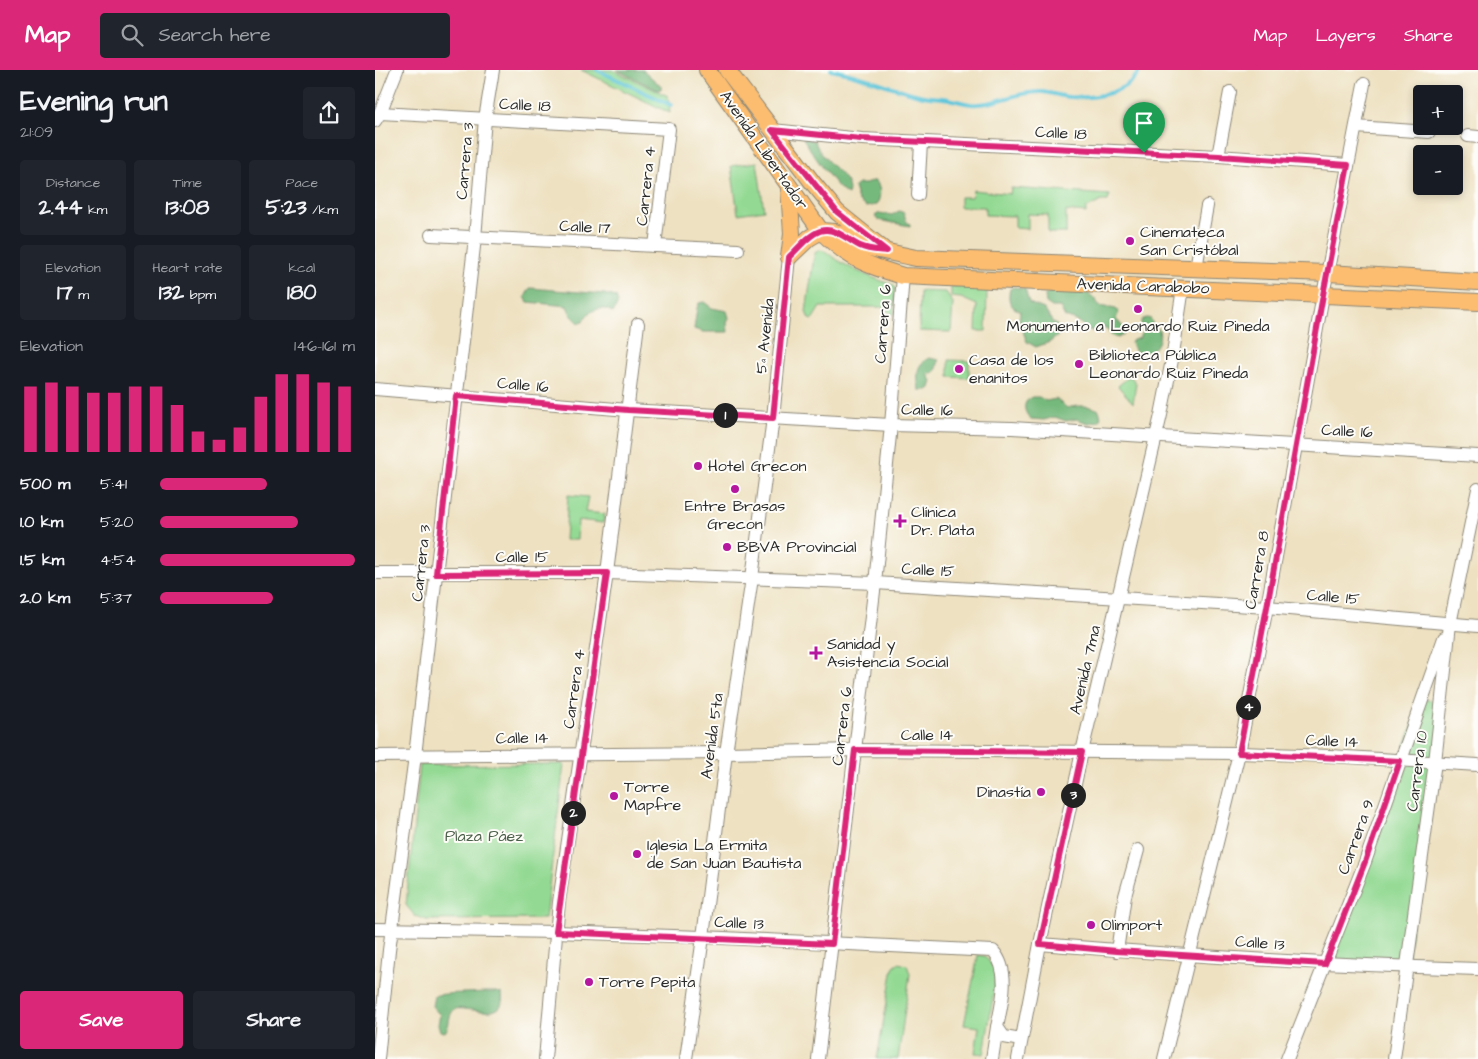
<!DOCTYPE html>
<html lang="en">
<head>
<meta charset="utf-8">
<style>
  body { margin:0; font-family:"Architects Daughter",sans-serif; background:#20242c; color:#f1f3f6; height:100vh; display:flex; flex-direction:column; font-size:19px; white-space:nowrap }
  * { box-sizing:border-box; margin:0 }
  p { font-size:16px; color:#9ea1a6 }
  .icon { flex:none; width:28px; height:28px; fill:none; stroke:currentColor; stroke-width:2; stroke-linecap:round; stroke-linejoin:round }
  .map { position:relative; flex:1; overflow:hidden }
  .details { display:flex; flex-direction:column; background:#171b24; width:375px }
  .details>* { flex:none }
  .tools { position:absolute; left:1038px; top:15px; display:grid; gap:10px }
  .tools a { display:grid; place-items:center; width:50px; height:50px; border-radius:5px; background:#171b24; box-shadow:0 2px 8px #0003; font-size:25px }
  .pin { position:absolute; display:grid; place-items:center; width:42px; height:42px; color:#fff; margin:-51px -21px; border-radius:50% 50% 50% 0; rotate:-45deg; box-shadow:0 0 5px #0007 }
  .pin .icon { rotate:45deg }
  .km { position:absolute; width:25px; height:25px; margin:-12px; border-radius:50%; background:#222; color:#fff; font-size:14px; line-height:25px; text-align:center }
  .round { display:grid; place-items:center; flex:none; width:52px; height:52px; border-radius:5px; background:#20242c }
  .summary { display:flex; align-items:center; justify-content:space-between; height:85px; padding:0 20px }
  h1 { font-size:28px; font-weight:800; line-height:38px }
  .metrics { display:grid; grid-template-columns:repeat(3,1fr); gap:8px; height:85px; padding:5px 20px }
  .metrics div { display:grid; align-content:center; border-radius:5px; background:#20242c; text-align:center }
  .metrics b { font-size:21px; font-weight:800 }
  .metrics small { font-size:14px; font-weight:400 }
  .metrics p { font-size:14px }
  .chart { height:140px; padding:10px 20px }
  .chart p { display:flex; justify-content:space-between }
  .chart svg { width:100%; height:90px; margin-top:5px; stroke:#db2777; stroke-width:6 }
  .action { display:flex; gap:10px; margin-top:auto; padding:10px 20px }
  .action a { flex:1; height:58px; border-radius:5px; background:#db2777; color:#fff; font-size:20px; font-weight:800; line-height:58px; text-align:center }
  .action a+a { background:#20242c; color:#f1f3f6 }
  ul { padding:0 20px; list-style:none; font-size:16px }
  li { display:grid; grid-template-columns:80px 60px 1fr; align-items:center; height:38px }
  li i { height:12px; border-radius:6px; background:#db2777 }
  header { display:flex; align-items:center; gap:30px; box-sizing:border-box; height:70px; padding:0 25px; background:#db2777; color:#fff }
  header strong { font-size:24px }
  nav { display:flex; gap:28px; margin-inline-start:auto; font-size:18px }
  .search { width:350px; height:45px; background:#20242c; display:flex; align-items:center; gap:12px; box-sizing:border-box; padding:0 18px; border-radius:5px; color:#9ea1a6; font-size:19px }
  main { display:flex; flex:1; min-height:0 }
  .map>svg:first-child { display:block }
</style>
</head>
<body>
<header>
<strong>Map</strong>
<div class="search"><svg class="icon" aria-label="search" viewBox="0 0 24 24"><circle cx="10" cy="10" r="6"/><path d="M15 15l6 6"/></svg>Search here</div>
<nav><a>Map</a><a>Layers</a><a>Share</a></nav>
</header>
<main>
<section class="details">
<div class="summary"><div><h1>Evening run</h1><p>21:09</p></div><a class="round"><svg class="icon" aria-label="share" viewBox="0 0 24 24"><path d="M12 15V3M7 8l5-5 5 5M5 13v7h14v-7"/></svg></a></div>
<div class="metrics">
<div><p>Distance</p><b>2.44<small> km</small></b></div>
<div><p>Time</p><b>13:08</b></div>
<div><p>Pace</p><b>5:23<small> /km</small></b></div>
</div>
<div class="metrics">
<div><p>Elevation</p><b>17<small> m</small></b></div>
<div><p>Heart rate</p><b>132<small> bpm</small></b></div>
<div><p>kcal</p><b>180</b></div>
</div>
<div class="chart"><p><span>Elevation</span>146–161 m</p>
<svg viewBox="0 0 160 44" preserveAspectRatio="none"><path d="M5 44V12M15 44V10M25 44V12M35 44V15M45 44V15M55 44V12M65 44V12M75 44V21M85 44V34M95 44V38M105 44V32M115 44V17M125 44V6M135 44V6M145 44V10M155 44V12"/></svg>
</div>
<ul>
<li><b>500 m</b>5:41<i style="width:55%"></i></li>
<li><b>1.0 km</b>5:20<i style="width:71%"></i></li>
<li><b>1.5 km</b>4:54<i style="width:100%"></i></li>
<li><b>2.0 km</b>5:37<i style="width:58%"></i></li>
</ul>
<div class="action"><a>Save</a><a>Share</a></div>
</section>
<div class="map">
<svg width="1103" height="989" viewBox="0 0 1103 989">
  <rect width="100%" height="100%" fill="#fdfcf7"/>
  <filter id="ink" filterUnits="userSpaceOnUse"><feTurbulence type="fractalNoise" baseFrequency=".02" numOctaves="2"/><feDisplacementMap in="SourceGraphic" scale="10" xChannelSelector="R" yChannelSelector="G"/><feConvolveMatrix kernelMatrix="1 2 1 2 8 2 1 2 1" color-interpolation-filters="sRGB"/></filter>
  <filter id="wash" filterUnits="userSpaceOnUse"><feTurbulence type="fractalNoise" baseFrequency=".0096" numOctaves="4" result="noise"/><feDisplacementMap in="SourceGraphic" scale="20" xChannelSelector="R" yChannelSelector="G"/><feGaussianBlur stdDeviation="1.12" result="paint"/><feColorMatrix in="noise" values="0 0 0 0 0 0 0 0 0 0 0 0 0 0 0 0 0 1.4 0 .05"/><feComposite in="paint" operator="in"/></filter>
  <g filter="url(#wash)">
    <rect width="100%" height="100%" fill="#eee1c1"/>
    <g fill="#93d993" stroke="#5f825f">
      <polygon points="206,0 238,0 293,26 295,43"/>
      <polygon points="382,92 389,140 363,144 356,96"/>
      <polygon points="636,118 735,125 733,131 726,131 711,139 711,143 691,141 691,163 673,163 673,145 653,144 653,159 640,158 640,146 610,145 610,137 585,137 585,127 597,127 598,120 635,124"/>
      <path d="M444,180C451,180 455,185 461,189C479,201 498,208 518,215L520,217L519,244L517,245L509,237H445L437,250L434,249L431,242L439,187L440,183Z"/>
      <polygon points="576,216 612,217 611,261 601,261 602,235 586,228 576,227"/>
      <polygon points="545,221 571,222 578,233 576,262 544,261"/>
      <polygon points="574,290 594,291 594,308 574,307"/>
      <polygon points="755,306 761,313 758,333 743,316"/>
      <polygon points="193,425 213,427 210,442 230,444 228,453 203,450 202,470 190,470"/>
      <polygon points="1047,629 1067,632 1032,897 950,894"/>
      <polygon points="189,694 170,849 52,850 40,846 31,835 45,695"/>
      <polygon points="603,885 610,886 622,902 609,984 600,983 604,957 589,955"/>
      <polygon points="523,893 532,895 535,904 523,989 502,989 517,903 519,896"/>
    </g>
    <g fill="#76b97d" stroke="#507254">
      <polygon points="242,0 268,0 286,16 286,19 283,20"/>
      <path d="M428,68L440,71C445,92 480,107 473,125C462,120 435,80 428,68Z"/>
      <path d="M496,111H501C506,118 506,129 501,135L491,137L483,131L479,117L483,114H491Z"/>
      <polygon points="524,141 529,143 531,151 535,154 535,156 503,150 500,146 504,143 517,145"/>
      <path d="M638,217L650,219L654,233L669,239L678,253L682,255L684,265L675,272L661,277L652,272L644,251L645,241C635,237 632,230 635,219Z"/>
      <path d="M155,218L229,224L241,227L243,233L238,243C228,234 212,240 208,252L204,253L196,245L192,236L153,232L150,227Z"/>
      <path d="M678,220C695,221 717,217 724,236L741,239L744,242L741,249L748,257L749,264L743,268L736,265L732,258H728L717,261L710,258L705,252L690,247L685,237H677L671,233L670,225Z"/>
      <polygon points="329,232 337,238 352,241 354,248 352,253 353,262 328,262 319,259 322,238 324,233"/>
      <path d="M772,248L776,249L778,256L784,259C787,273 779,283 765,283L759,280L756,273L758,270L765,268V265L771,260L766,255V252L768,249Z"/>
      <path d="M554,288L564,290C561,298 564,303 553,304L557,311L555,318L552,320H544C542,306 540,295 554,288Z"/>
      <path d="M657,327H664L671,331L681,329L692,338C703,335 714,335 724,340L726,347L724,351L713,353L702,349L691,351L680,347L669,350L656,349C649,343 646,332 657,327Z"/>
      <path d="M109,922H122L127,924C132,953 94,936 80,939C72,945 76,955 70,962L65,961L63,954L65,945L57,936L59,926C66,923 98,923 109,922Z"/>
    </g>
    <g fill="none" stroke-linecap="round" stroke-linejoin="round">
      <g stroke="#5ec6da" stroke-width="4">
        <polyline points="222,0 296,35"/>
        <path d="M456,0C486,5 514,17 544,25C554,28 564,27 574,29C582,31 588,33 596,34C620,36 641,21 667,22C676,23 685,26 694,27C719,29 752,24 765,0"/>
      </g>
    </g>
  </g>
  <g filter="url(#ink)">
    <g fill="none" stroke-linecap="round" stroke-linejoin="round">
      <defs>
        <g id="minor">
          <polyline points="5,43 294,59 280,176"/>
          <polyline points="0,51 5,43 22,0"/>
          <polyline points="981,57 1054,62"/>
          <polyline points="397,60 487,69 843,86 973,95"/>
          <polyline points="1093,66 1103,67"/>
          <polyline points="843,86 855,22"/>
          <polyline points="543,125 546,73"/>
          <polyline points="56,165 363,180"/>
          <polyline points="821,198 832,136"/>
          <polyline points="0,319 253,340 516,355 637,358 1103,386"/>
          <polyline points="0,503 232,503 500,513 892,537 1103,556"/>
          <polyline points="0,686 351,683 480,680 864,683 955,686 1103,695"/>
          <path d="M0,859L181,862L328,867L618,881C636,901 627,933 622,957L629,967L646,970"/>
          <path d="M665,874C811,886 957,895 1103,899"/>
          <polyline points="742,881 750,826 763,780"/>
          <polyline points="3,989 14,880 40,686 100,168 110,49 118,0"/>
          <polyline points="170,989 184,832 232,503 263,254"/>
          <polyline points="311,989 328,867 351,683 377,508 398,348 414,187"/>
          <polyline points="443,989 500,513 516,355 528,206"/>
          <polyline points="617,989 622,957"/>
          <polyline points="643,989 665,874 707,682 786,345 797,290 808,218"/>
          <polyline points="789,989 864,683 892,537 948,225 989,14"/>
          <polyline points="912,989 990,792 1069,568"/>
          <polyline points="1019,989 1060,692 1075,554 1103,419"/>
        </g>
        <g id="major">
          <path d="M332,0L446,161C474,189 491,195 528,206L1103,232"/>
          <polyline points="352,0 438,113 462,142 508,179"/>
          <polyline points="414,187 434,168 446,161 460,162 471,167 485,176 541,188 953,203 1103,212"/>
          <polyline points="414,187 417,164 414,118"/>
        </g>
      </defs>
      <use href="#minor" stroke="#8c8676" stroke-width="14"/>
      <use href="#major" stroke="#8c8676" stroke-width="18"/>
      <use href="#minor" stroke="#fff" stroke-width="12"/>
      <use href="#major" stroke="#fcbd6f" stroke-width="16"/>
    </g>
  </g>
  <g fill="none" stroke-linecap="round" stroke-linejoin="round" filter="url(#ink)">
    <defs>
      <path id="route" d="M397,60L486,69L844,86L973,95L948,225L892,537L864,683L1025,691L990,792L950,894L742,881L665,874L707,682L480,680L457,874L181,862L232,503L61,504L81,326L253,340L398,348L414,187C423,179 433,165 445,161C459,156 473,170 485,176C493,180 503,180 512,181L462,142Z"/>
    </defs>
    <use href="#route" stroke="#fff" stroke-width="10"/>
    <use href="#route" stroke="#db2777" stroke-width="6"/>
  </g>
  <g fill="#b5179e" stroke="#fdfcf7" stroke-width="2">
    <circle cx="755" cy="171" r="5"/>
    <circle cx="763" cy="239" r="5"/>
    <circle cx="704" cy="294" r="5"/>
    <circle cx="584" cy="299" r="5"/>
    <circle cx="323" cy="396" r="5"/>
    <circle cx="360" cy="419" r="5"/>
    <path d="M522.5 443.5h5v5h5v5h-5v5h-5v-5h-5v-5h5z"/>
    <circle cx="352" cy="477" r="5"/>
    <path d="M438.5 575.5h5v5h5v5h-5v5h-5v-5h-5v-5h5z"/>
    <circle cx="666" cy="722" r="5"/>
    <circle cx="239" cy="726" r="5"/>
    <circle cx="262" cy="784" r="5"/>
    <circle cx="716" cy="855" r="5"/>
    <circle cx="214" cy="912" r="5"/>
  </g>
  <g text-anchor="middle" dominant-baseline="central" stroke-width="4" stroke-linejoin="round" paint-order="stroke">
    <g font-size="16" fill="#2b2b2b" stroke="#fdfcf7">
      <text transform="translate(150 35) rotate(3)">Calle 18</text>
      <text transform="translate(686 63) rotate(3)">Calle 18</text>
      <text transform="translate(389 80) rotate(55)">Avenida Libertador</text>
      <text transform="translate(90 91) rotate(-85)">Carrera 3</text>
      <text transform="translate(271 116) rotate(-84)">Carrera 4</text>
      <text transform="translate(210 157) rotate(3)">Calle 17</text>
      <text transform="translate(768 216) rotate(2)">Avenida Carabobo</text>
      <text transform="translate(508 254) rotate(-86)">Carrera 6</text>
      <text transform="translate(390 266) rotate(-84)">5ª Avenida</text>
      <text transform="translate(148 315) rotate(5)">Calle 16</text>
      <text transform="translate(552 340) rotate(1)">Calle 16</text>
      <text transform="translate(972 361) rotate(3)">Calle 16</text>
      <text x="147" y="487">Calle 15</text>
      <text transform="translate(46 493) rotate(-84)">Carrera 3</text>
      <text transform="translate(553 500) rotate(3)">Calle 15</text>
      <text transform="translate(882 500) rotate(-80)">Carrera 8</text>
      <text transform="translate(958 527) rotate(5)">Calle 15</text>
      <text transform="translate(710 600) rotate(-77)">Avenida 7ma</text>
      <text transform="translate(199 619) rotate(-82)">Carrera 4</text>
      <text transform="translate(467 656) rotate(-83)">Carrera 6</text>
      <text x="552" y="665">Calle 14</text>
      <text transform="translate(337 666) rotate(-82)">Avenida 5ta</text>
      <text transform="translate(147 668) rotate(-1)">Calle 14</text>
      <text transform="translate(957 671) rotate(2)">Calle 14</text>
      <text transform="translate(1042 701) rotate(-83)">Carrera 10</text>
      <text transform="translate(981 767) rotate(-70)">Carrera 9</text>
      <text transform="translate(364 853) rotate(3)">Calle 13</text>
      <text transform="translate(885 873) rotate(4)">Calle 13</text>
    </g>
    <g font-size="16" fill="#2b2b2b" stroke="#fdfcf7" text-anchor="start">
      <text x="765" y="162">Cinemateca<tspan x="765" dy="18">San Cristóbal</tspan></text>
      <text x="763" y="256" text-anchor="middle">Monumento a Leonardo Ruiz Pineda</text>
      <text x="714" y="285">Biblioteca Pública<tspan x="714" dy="18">Leonardo Ruiz Pineda</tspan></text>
      <text x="594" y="290">Casa de los<tspan x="594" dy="18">enanitos</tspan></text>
      <text x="333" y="396">Hotel Grecon</text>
      <text x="360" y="436" text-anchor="middle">Entre Brasas<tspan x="360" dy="18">Grecon</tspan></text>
      <text x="536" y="442">Clínica<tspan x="536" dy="18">Dr. Plata</tspan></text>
      <text x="362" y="477">BBVA Provincial</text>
      <text x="452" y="574">Sanidad y<tspan x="452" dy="18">Asistencia Social</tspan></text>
      <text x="249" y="717">Torre<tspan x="249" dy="18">Mapfre</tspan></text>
      <text x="656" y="722" text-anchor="end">Dinastía</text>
      <text x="272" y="775">Iglesia La Ermita<tspan x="272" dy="18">de San Juan Bautista</tspan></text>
      <text x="726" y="855">Olimport</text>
      <text x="224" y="912">Torre Pepita</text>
    </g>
    <g font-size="16" fill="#4a5f4a" stroke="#fdfcf7">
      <text x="109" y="766">Plaza Páez</text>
    </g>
  </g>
</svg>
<div class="tools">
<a>+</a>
<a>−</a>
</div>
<div class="pin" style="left:769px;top:83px;background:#1e9e55"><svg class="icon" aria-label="arrive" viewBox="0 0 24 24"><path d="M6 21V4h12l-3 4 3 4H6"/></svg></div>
<b class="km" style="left:350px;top:345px">1</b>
<b class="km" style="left:198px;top:743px">2</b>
<b class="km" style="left:698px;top:725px">3</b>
<b class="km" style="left:873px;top:637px">4</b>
</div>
</main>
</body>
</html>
